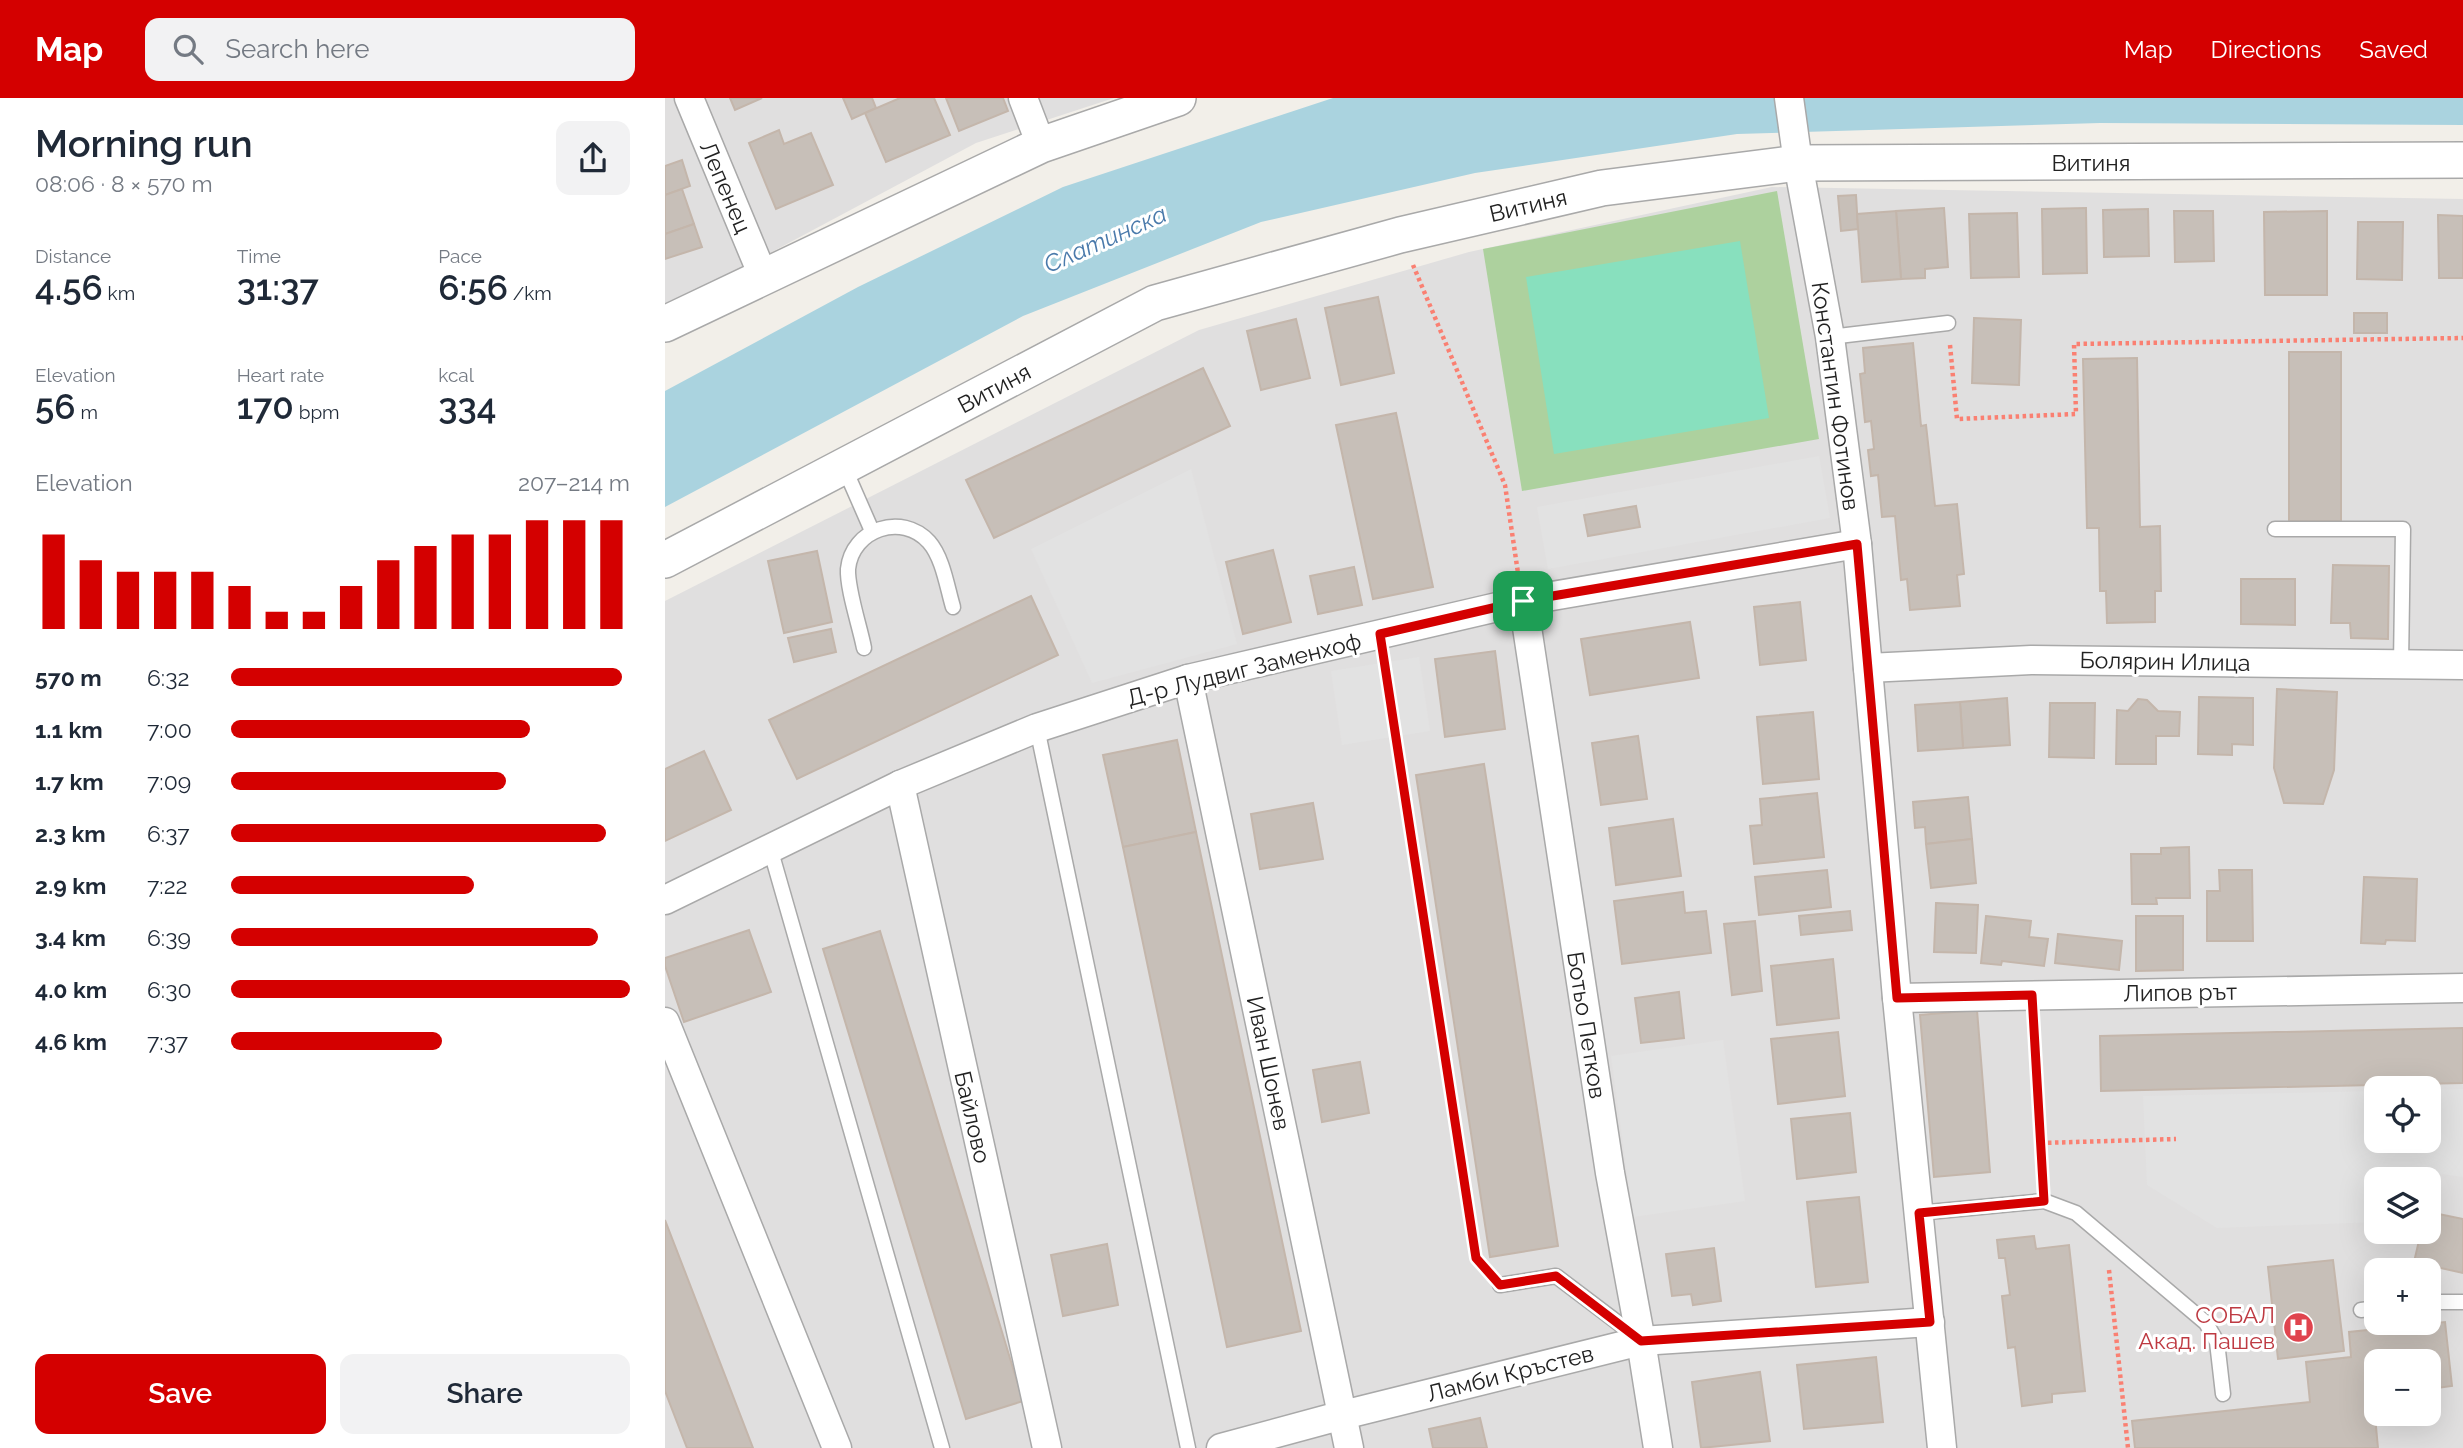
<!DOCTYPE html>
<html lang="en">
<head>
<meta charset="utf-8">
<style>
  body { margin:0; font-family:Raleway,sans-serif; background:#f2f2f3; color:#1f2937; height:100vh; display:flex; flex-direction:column; font-size:26px; white-space:nowrap }
  * { box-sizing:border-box; margin:0 }
  p { font-size:23px; color:#747a83 }
  .icon { flex:none; width:38px; height:38px; fill:none; stroke:currentColor; stroke-width:2; stroke-linecap:round; stroke-linejoin:round }
  .map { position:relative; flex:1; overflow:hidden }
  .drawer { display:flex; flex-direction:column; background:#fff; width:665px }
  .drawer>* { flex:none }
  .buttons { position:absolute; left:1699px; top:978px; display:grid; gap:14px }
  .buttons a { display:grid; place-items:center; width:77px; height:77px; border-radius:14px; background:#fff; box-shadow:0 7px 28px #0002; font-size:35px }
  .pin { position:absolute; display:grid; place-items:center; width:60px; height:60px; color:#fff; margin:-30px; border-radius:14px; box-shadow:0 4px 10px #0006 }
  .round { display:grid; place-items:center; flex:none; width:74px; height:74px; border-radius:14px; background:#f2f2f3 }
  .summary { display:flex; align-items:center; justify-content:space-between; height:119px; padding:0 35px }
  h1 { font-size:38px; font-weight:600; line-height:52px }
  .figures { display:grid; grid-template-columns:repeat(3,1fr); gap:10px; height:119px; padding:7px 35px }
  .figures div { display:grid; align-content:center }
  .figures b { font-size:35px; font-weight:600 }
  .figures small { font-size:19px; font-weight:400 }
  .figures p { font-size:19px }
  .chart { height:196px; padding:14px 35px }
  .chart p { display:flex; justify-content:space-between }
  .chart svg { width:100%; height:126px; margin-top:7px; stroke:#d40000; stroke-width:6 }
  .button { display:flex; gap:14px; margin-top:auto; padding:14px 35px }
  .button a { flex:1; height:80px; border-radius:14px; background:#d40000; color:#fff; font-size:28px; font-weight:600; line-height:80px; text-align:center }
  .button a+a { background:#f2f2f3; color:#1f2937 }
  ul { padding:0 35px; list-style:none; font-size:23px }
  li { display:grid; grid-template-columns:112px 84px 1fr; align-items:center; height:52px }
  li i { height:18px; border-radius:9px; background:#d40000 }
  header { display:flex; align-items:center; gap:42px; box-sizing:border-box; height:98px; padding:0 35px; background:#d40000; color:#fff }
  header strong { font-size:33px }
  nav { display:flex; gap:38px; margin-inline-start:auto; font-size:24px }
  .search { width:490px; height:63px; background:#f2f2f3; display:flex; align-items:center; gap:18px; box-sizing:border-box; padding:0 24px; border-radius:14px; color:#747a83; font-size:26px }
  main { display:flex; flex:1; min-height:0 }
  .map>svg:first-child { display:block }
</style>
</head>
<body>
<header>
<strong>Map</strong>
<div class="search"><svg class="icon" aria-label="search" viewBox="0 0 24 24"><circle cx="10" cy="10" r="6"/><path d="M15 15l6 6"/></svg>Search here</div>
<nav><a>Map</a><a>Directions</a><a>Saved</a></nav>
</header>
<main>
<section class="drawer">
<div class="summary"><div><h1>Morning run</h1><p>08:06 · 8 × 570 m</p></div><a class="round"><svg class="icon" aria-label="share" viewBox="0 0 24 24"><path d="M12 15V3M7 8l5-5 5 5M5 13v7h14v-7"/></svg></a></div>
<div class="figures">
<div><p>Distance</p><b>4.56<small> km</small></b></div>
<div><p>Time</p><b>31:37</b></div>
<div><p>Pace</p><b>6:56<small> /km</small></b></div>
</div>
<div class="figures">
<div><p>Elevation</p><b>56<small> m</small></b></div>
<div><p>Heart rate</p><b>170<small> bpm</small></b></div>
<div><p>kcal</p><b>334</b></div>
</div>
<div class="chart"><p><span>Elevation</span>207–214 m</p>
<svg viewBox="0 0 160 44" preserveAspectRatio="none"><path d="M5 44V11M15 44V20M25 44V24M35 44V24M45 44V24M55 44V29M65 44V38M75 44V38M85 44V29M95 44V20M105 44V15M115 44V11M125 44V11M135 44V6M145 44V6M155 44V6"/></svg>
</div>
<ul>
<li><b>570 m</b>6:32<i style="width:98%"></i></li>
<li><b>1.1 km</b>7:00<i style="width:75%"></i></li>
<li><b>1.7 km</b>7:09<i style="width:69%"></i></li>
<li><b>2.3 km</b>6:37<i style="width:94%"></i></li>
<li><b>2.9 km</b>7:22<i style="width:61%"></i></li>
<li><b>3.4 km</b>6:39<i style="width:92%"></i></li>
<li><b>4.0 km</b>6:30<i style="width:100%"></i></li>
<li><b>4.6 km</b>7:37<i style="width:53%"></i></li>
</ul>
<div class="button"><a>Save</a><a>Share</a></div>
</section>
<div class="map">
<svg width="1798" height="1350" viewBox="0 0 1798 1350">
  <rect width="100%" height="100%" fill="#f2efe9"/>
  <g fill="#e0dfdf" fill-rule="evenodd">
    <polygon points="0,0 449,0 311,45 0,211"/>
    <path d="M1107,89L1798,101V1350H0V503L534,232L804,154ZM1712,990H1764V1043H1712ZM1712,1082H1764V1134H1712ZM1712,1172H1764V1225H1712ZM1712,1264H1764V1316H1712Z"/>
  </g>
  <polygon fill="#add19e" points="1112,93 1154,341 857,393 818,151"/>
  <polygon fill="#88e0be" points="1075,143 1104,320 889,356 861,179"/>
  <g fill="#e2e2e2">
    <polygon points="1154,358 1165,420 883,471 872,409"/>
    <polygon points="526,371 572,546 427,585 366,451"/>
    <polygon points="754,559 765,633 677,647 666,573"/>
    <polygon points="1058,942 1080,1103 968,1119 946,958"/>
    <polygon points="1798,991 1798,1079 1761,1074 1758,1081 1712,1082 1711,1124 1552,1130 1482,1087 1478,998 1711,993 1712,1043 1764,1043 1764,992"/>
  </g>
  <polygon fill="#aad3df" points="668,0 1798,0 1798,27 1435,25 1072,36 810,75 596,124 358,218 0,409 0,293 193,189 398,89"/>
  <g fill="#c7bfb8" stroke="#c4b6ab" stroke-width="2">
    <polygon points="65,0 97,0 70,12"/>
    <polygon points="178,0 207,0 211,10 187,21"/>
    <polygon points="235,0 269,0 285,37 221,64 200,15"/>
    <polygon points="281,0 338,0 343,13 294,33"/>
    <polygon points="114,32 119,46 146,35 168,87 111,111 84,45"/>
    <polygon points="17,62 25,88 0,97 0,68"/>
    <polygon points="17,91 29,126 0,136 0,97"/>
    <polygon points="1191,97 1193,131 1176,133 1173,98"/>
    <polygon points="1279,110 1283,169 1260,171 1260,180 1236,181 1231,113"/>
    <polygon points="1421,110 1422,175 1378,176 1377,111"/>
    <polygon points="1483,111 1484,158 1439,159 1438,112"/>
    <polygon points="1231,113 1236,181 1197,184 1192,116"/>
    <polygon points="1509,113 1548,113 1549,163 1510,164"/>
    <polygon points="1662,113 1662,197 1600,197 1599,114"/>
    <polygon points="1352,115 1354,179 1306,180 1304,116"/>
    <polygon points="1773,117 1798,118 1798,180 1774,180"/>
    <polygon points="1693,124 1738,124 1737,182 1692,181"/>
    <polygon points="29,126 37,149 0,161 0,136"/>
    <polygon points="713,199 729,275 676,287 660,210"/>
    <rect x="1689" y="215" width="33" height="20"/>
    <polygon points="1309,220 1356,222 1354,287 1307,285"/>
    <polygon points="631,221 645,280 596,292 582,233"/>
    <polygon points="1248,245 1256,328 1261,327 1270,408 1292,406 1299,476 1292,477 1295,508 1245,512 1242,481 1236,482 1230,418 1217,419 1213,377 1206,378 1203,352 1209,351 1206,323 1200,324 1195,276 1200,275 1198,250"/>
    <rect x="1624" y="254" width="52" height="169"/>
    <polygon points="1472,260 1475,429 1495,428 1496,493 1490,493 1490,524 1442,525 1441,493 1435,493 1434,430 1422,430 1418,261"/>
    <polygon points="538,270 565,328 329,440 301,382"/>
    <polygon points="731,315 768,489 708,501 671,327"/>
    <polygon points="971,408 975,429 923,438 919,417"/>
    <polygon points="608,452 626,524 578,536 561,464"/>
    <polygon points="152,453 167,524 119,535 103,463"/>
    <polygon points="1668,467 1724,468 1723,541 1686,540 1685,525 1666,525"/>
    <polygon points="689,469 697,507 653,516 645,478"/>
    <polygon points="1576,481 1630,481 1630,527 1576,526"/>
    <polygon points="366,498 393,557 132,681 104,622"/>
    <polygon points="1135,504 1141,562 1095,567 1089,509"/>
    <polygon points="1025,524 1034,580 925,597 916,541"/>
    <polygon points="166,531 171,554 129,564 123,540"/>
    <polygon points="830,553 840,631 780,639 770,561"/>
    <polygon points="1612,591 1672,594 1669,672 1658,706 1619,705 1609,670"/>
    <polygon points="1534,599 1588,600 1588,647 1567,646 1567,657 1533,656"/>
    <polygon points="1342,600 1345,647 1298,650 1295,604"/>
    <polygon points="1473,601 1482,602 1493,613 1515,614 1514,638 1491,638 1491,666 1451,666 1452,612 1463,613"/>
    <polygon points="1295,604 1298,650 1253,653 1250,607"/>
    <polygon points="1385,605 1430,605 1429,660 1384,659"/>
    <polygon points="1148,614 1154,681 1098,686 1092,619"/>
    <polygon points="973,638 982,701 936,707 927,645"/>
    <polygon points="512,642 531,734 458,749 438,657"/>
    <polygon points="39,653 66,712 0,743 0,671"/>
    <polygon points="819,666 893,1148 825,1159 751,677"/>
    <polygon points="1152,695 1159,759 1089,766 1085,728 1097,727 1095,701"/>
    <polygon points="1303,699 1307,741 1261,746 1260,729 1250,730 1248,704"/>
    <polygon points="648,705 658,761 595,771 586,716"/>
    <polygon points="1008,721 1016,778 951,787 944,730"/>
    <polygon points="531,734 636,1233 562,1249 458,749"/>
    <polygon points="1307,741 1311,785 1266,790 1261,746"/>
    <polygon points="1524,749 1525,800 1491,800 1492,806 1467,806 1466,756 1496,756 1496,750"/>
    <polygon points="1162,772 1166,809 1094,817 1090,779"/>
    <polygon points="1554,772 1587,772 1588,843 1542,843 1542,793 1555,793"/>
    <polygon points="1699,779 1752,781 1750,843 1721,842 1720,846 1696,845"/>
    <polygon points="1018,794 1020,815 1041,813 1046,855 957,866 949,803"/>
    <polygon points="1271,805 1313,807 1311,855 1269,854"/>
    <polygon points="1185,813 1187,832 1136,837 1134,818"/>
    <polygon points="1321,818 1366,823 1364,839 1383,841 1379,868 1337,863 1336,867 1316,865"/>
    <polygon points="1471,818 1518,818 1518,872 1471,873"/>
    <polygon points="1090,823 1097,893 1067,897 1059,826"/>
    <polygon points="84,832 106,894 19,924 0,868 0,860"/>
    <polygon points="215,833 358,1303 301,1321 158,851"/>
    <polygon points="1393,836 1457,843 1454,872 1390,865"/>
    <polygon points="1168,861 1174,920 1112,927 1106,868"/>
    <polygon points="1014,894 1019,940 976,945 970,900"/>
    <polygon points="1312,912 1325,1074 1269,1079 1255,917"/>
    <polygon points="1798,930 1798,985 1436,993 1435,938"/>
    <polygon points="1173,934 1180,998 1113,1006 1106,941"/>
    <polygon points="695,964 704,1015 657,1024 648,972"/>
    <polygon points="1185,1015 1191,1074 1132,1081 1126,1021"/>
    <polygon points="1194,1099 1203,1184 1151,1189 1142,1104"/>
    <polygon points="1764,1114 1798,1121 1798,1175 1749,1164 1756,1134 1764,1134"/>
    <polygon points="0,1122 88,1350 22,1350 0,1293"/>
    <polygon points="1369,1138 1371,1151 1404,1147 1420,1293 1387,1296 1387,1304 1357,1308 1350,1249 1343,1250 1337,1198 1345,1197 1340,1160 1334,1160 1332,1142"/>
    <polygon points="442,1146 453,1207 398,1218 386,1157"/>
    <polygon points="1049,1150 1056,1203 1028,1207 1026,1196 1007,1198 1001,1156"/>
    <polygon points="1668,1162 1679,1253 1613,1261 1603,1169"/>
    <polygon points="1780,1224 1787,1288 1764,1291 1764,1264 1712,1264 1712,1296 1708,1297 1713,1350 1470,1350 1467,1323 1645,1304 1641,1264 1686,1259 1684,1234"/>
    <polygon points="1211,1259 1218,1324 1139,1331 1132,1267"/>
    <polygon points="1095,1274 1105,1343 1036,1350 1027,1284"/>
    <polygon points="815,1320 822,1350 768,1350 764,1331"/>
  </g>
  <g fill="none" stroke-linecap="round" stroke-linejoin="round">
    <defs>
      <g id="service">
        <polyline points="1165,239 1283,225"/>
        <polyline points="179,369 207,433"/>
        <polyline points="1610,431 1738,431 1736,566"/>
        <path d="M199,550C195,529 182,491 183,471C187,431 237,414 264,444C278,460 282,489 288,509"/>
        <polyline points="372,630 523,1350"/>
        <polyline points="105,750 277,1350"/>
        <polyline points="1253,1115 1379,1103 1411,1115 1541,1225 1552,1244 1558,1296"/>
        <polyline points="835,1187 891,1178 973,1240"/>
        <polyline points="1764,1204 1798,1204"/>
        <polyline points="1696,1212 1712,1210"/>
      </g>
      <g id="minor">
        <polyline points="24,0 98,178"/>
        <polyline points="358,0 376,47"/>
        <polyline points="1124,0 1133,65 1165,239 1192,446 1232,900 1277,1350"/>
        <polyline points="858,503 945,1075 976,1243 993,1350"/>
        <polyline points="1203,570 1366,562 1798,567"/>
        <polyline points="523,581 684,1350"/>
        <polyline points="235,687 382,1350"/>
        <polyline points="0,802 235,687 372,630 523,581 858,503 1192,446"/>
        <polyline points="1232,900 1798,890"/>
        <polyline points="0,924 172,1350"/>
        <polyline points="556,1350 678,1317 976,1243 1265,1224"/>
      </g>
      <g id="tertiary">
        <polyline points="0,226 376,47 513,0"/>
        <polyline points="0,462 490,205 735,137 937,90 1133,65 1798,62"/>
      </g>
    </defs>
    <use href="#service" stroke="#a9a9a9" stroke-width="17"/>
    <use href="#minor" stroke="#a9a9a9" stroke-width="31"/>
    <use href="#tertiary" stroke="#a9a9a9" stroke-width="38"/>
    <g stroke="#fa8072" stroke-width="4.5" stroke-dasharray="3.5 3.5" stroke-linecap="butt">
      <polyline points="748,167 840,387 853,475"/>
      <polyline points="1285,247 1292,321 1411,316 1409,246 1798,240"/>
      <polyline points="719,565 811,1160 821,1172"/>
      <polyline points="1368,926 1378,1081"/>
      <polyline points="1376,1045 1511,1041"/>
      <polyline points="1444,1172 1463,1350"/>
    </g>
    <use href="#service" stroke="#fff" stroke-width="14"/>
    <use href="#minor" stroke="#fff" stroke-width="28"/>
    <use href="#tertiary" stroke="#fff" stroke-width="35"/>
  </g>
  <g fill="none" stroke-linecap="round" stroke-linejoin="round">
    <defs>
      <polygon id="route" points="1192,446 1232,900 1367,897 1379,1103 1254,1115 1265,1224 976,1243 891,1178 835,1187 811,1160 715,536 858,503"/>
    </defs>
    <use href="#route" stroke="#fff" stroke-width="14"/>
    <use href="#route" stroke="#d40000" stroke-width="9"/>
  </g>
  <defs>
    <symbol id="hospital-disc" viewBox="-11 -11 22 22"><circle r="9.5" fill="#e0444e" stroke="#fff"/><path d="M-5-5h3v3.5h4V-5h3V5h-3V1.5h-4V5h-3Z" fill="#fff"/></symbol>
  </defs>
  <g fill-rule="evenodd">
    <use href="#hospital-disc" x="1616" y="1212" width="35" height="35"/>
  </g>
  <g text-anchor="middle" dominant-baseline="central" stroke-width="6" stroke-linejoin="round" paint-order="stroke">
    <g font-size="23" fill="#222" stroke="#fff">
      <text x="1426" y="64">Витиня</text>
      <text transform="translate(61 89) rotate(67)">Лепенец</text>
      <text transform="translate(863 107) rotate(-13)">Витиня</text>
      <text transform="translate(329 290) rotate(-28)">Витиня</text>
      <text transform="translate(1171 298) rotate(82)">Константин Фотинов</text>
      <text transform="translate(1500 563) rotate(1)">Болярин Илица</text>
      <text transform="translate(579 571) rotate(-14)">Д-р Лудвиг Заменхоф</text>
      <text transform="translate(1515 894) rotate(-1)">Липов рът</text>
      <text transform="translate(922 927) rotate(81)">Ботьо Петков</text>
      <text transform="translate(604 965) rotate(78)">Иван Шонев</text>
      <text transform="translate(308 1019) rotate(77)">Байлово</text>
      <text transform="translate(845 1275) rotate(-14)">Ламби Кръстев</text>
    </g>
    <g font-size="23" fill="#be3a42" stroke="#fff" text-anchor="end">
      <text x="1610" y="1216">СОБАЛ<tspan x="1610" dy="26">Акад. Пашев</tspan></text>
    </g>
    <g font-size="24" font-style="italic" fill="#4a7aab" stroke="#fff">
      <text transform="translate(440 141) rotate(-24)">Слатинска</text>
    </g>
  </g>
</svg>
<div class="buttons">
<a><svg class="icon" aria-label="locate" viewBox="0 0 24 24"><circle cx="12" cy="12" r="6"/><path d="M12 2v4M12 18v4M2 12h4M18 12h4"/></svg></a>
<a><svg class="icon" aria-label="layers" viewBox="0 0 24 24"><path d="M12 4l9 5-9 5-9-5zM3 14l9 5 9-5"/></svg></a>
<a>+</a>
<a>−</a>
</div>
<div class="pin" style="left:858px;top:503px;background:#1e9e55"><svg class="icon" aria-label="arrive" viewBox="0 0 24 24"><path d="M6 21V4h12l-3 4 3 4H6"/></svg></div>
</div>
</main>
</body>
</html>
